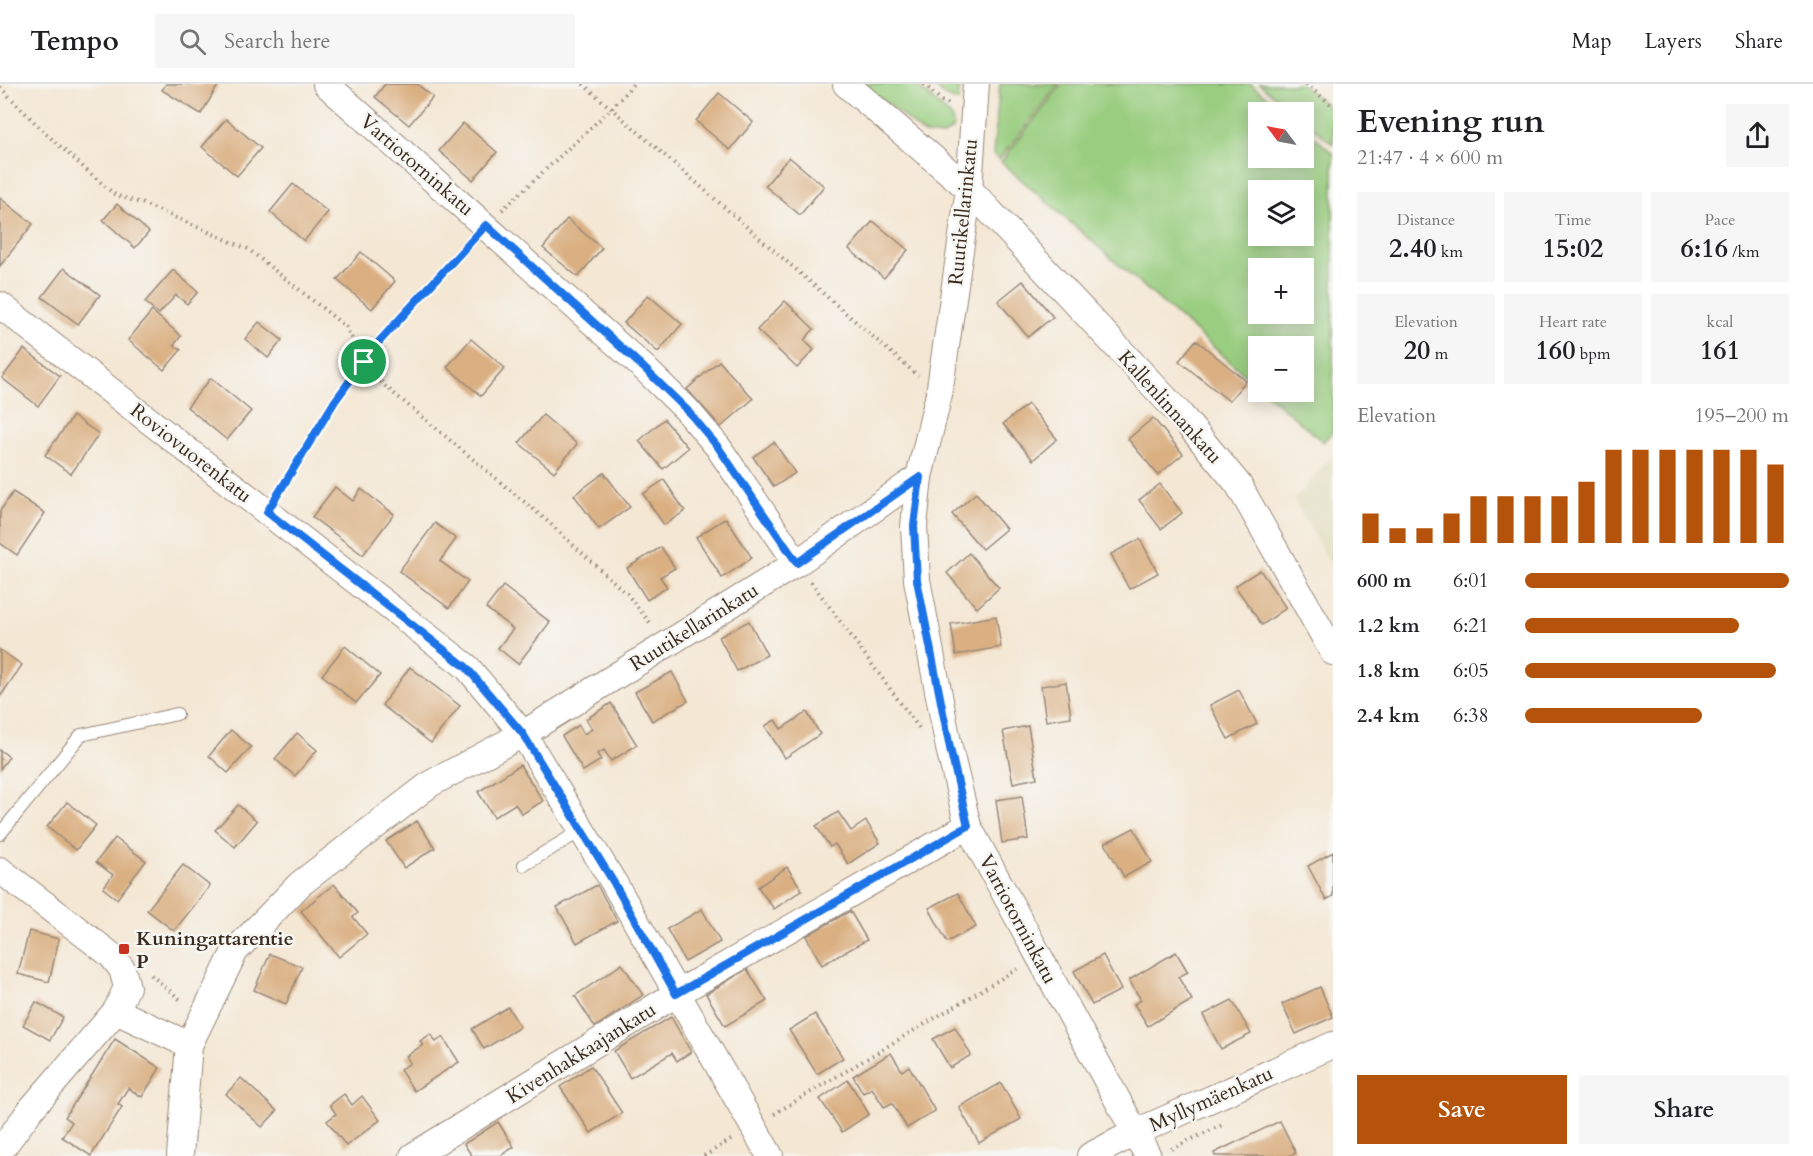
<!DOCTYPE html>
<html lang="en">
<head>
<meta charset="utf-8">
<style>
  body { margin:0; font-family:Cardo,serif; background:#f6f6f6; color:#202124; height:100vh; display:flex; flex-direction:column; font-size:22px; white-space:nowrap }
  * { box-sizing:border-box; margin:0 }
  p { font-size:20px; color:#757577 }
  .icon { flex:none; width:33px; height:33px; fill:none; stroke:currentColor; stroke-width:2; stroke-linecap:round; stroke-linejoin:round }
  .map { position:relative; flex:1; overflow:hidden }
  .panel { display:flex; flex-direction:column; background:#fff; width:480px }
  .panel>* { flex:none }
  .needle { width:39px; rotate:302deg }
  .tools { position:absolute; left:1248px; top:18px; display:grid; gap:12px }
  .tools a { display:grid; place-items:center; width:66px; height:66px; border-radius:0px; background:#fff; box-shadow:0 3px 15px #0003; font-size:30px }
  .pin { position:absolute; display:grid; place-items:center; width:51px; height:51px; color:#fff; margin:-26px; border:3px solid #fff; border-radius:50%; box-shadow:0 2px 6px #0007 }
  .round { display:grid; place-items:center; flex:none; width:63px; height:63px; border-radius:0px; background:#f6f6f6 }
  .head { display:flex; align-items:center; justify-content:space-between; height:102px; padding:0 24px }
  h1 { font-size:33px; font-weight:700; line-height:45px }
  .metrics { display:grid; grid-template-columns:repeat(3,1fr); gap:9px; height:102px; padding:6px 24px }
  .metrics div { display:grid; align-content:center; border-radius:0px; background:#f6f6f6; text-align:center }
  .metrics b { font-size:26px; font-weight:700 }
  .metrics small { font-size:16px; font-weight:400 }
  .metrics p { font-size:16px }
  .chart { height:168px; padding:12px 24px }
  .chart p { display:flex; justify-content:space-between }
  .chart svg { width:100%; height:108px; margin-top:6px; stroke:#b45309; stroke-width:6 }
  .button { display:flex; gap:12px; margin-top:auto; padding:12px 24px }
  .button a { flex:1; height:69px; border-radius:0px; background:#b45309; color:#fff; font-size:24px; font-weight:700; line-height:69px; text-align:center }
  .button a+a { background:#f6f6f6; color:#202124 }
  ul { padding:0 24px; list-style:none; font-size:20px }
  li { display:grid; grid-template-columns:96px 72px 1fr; align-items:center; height:45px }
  li i { height:15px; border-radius:8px; background:#b45309 }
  header { display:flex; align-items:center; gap:36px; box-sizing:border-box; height:84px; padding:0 30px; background:#fff; border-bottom:2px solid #e0e0e0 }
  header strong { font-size:28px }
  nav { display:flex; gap:33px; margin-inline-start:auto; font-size:21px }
  .search { width:420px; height:54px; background:#f6f6f6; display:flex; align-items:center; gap:15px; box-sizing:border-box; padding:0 21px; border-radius:0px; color:#757577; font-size:22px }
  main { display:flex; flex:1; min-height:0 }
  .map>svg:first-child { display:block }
</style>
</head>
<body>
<header>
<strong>Tempo</strong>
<div class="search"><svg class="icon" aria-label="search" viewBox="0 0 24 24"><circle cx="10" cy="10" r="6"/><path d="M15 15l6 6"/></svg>Search here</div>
<nav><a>Map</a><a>Layers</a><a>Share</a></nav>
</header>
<main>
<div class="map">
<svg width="1333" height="1072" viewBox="0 0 1333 1072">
  <rect width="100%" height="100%" fill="#f6f6f2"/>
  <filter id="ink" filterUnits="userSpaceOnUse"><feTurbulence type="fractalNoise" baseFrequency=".0167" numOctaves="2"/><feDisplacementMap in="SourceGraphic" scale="12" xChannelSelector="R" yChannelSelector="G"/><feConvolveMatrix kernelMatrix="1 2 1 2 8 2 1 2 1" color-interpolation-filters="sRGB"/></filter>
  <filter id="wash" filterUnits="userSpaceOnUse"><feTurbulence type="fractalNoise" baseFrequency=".008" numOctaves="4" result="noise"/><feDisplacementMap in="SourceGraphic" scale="24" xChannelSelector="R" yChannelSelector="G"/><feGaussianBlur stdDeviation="1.35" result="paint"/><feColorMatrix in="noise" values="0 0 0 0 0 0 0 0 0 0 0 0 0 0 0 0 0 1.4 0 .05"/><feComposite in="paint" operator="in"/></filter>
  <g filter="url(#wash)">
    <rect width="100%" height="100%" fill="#f4e7d4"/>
    <polygon fill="#e0dcbb" points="1333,371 1333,485 1294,416"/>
    <g fill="#99cd7f" stroke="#6a7c4e" stroke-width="1.5" fill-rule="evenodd">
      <polygon points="864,0 915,0 952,33 953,45 942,52 924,50"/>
      <polygon points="932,0 960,0 958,17 946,13"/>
      <polygon points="1000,0 1059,0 999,76 993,71"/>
      <path d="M1062,0H1251L1285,28H1258V74H1304V44L1333,69V347L1323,358L1265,308H1304V262H1258V302L1001,78ZM1258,106H1304V152H1258ZM1304,184V230H1258V184Z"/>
      <polygon points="1259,0 1301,0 1333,26 1333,60 1304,36 1304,28 1295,28"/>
    </g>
    <g id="blocks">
      <g fill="#dab083">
        <polygon points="166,0 219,0 201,30 162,6"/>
        <polygon points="385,0 417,0 433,13 409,41 375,13"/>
        <polygon points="719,9 753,38 730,66 696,37"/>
        <polygon points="226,35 261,64 237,92 202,63"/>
        <polygon points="463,39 497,68 473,96 439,67"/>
        <polygon points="789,73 824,102 800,131 765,102"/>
        <polygon points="293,100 328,128 304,157 270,128"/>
        <polygon points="0,114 33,140 0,182"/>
        <polygon points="117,120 149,148 135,164 103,136"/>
        <polygon points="567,135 602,164 578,193 543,164"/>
        <polygon points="873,137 908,166 884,194 849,165"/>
        <polygon points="361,168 395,197 372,225 337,196"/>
        <polygon points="64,184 100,211 78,240 42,213"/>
        <polygon points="173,186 198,208 187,220 176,211 159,230 145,218"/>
        <polygon points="1023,197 1053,233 1028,253 998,217"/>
        <polygon points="648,211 682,240 658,268 624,239"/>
        <polygon points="785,217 814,245 804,256 814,266 797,284 757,246"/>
        <polygon points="152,227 181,252 174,261 181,266 164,286 128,256"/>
        <polygon points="259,238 282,256 268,274 245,255"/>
        <polygon points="471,255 505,284 481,312 447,283"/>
        <polygon points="1196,256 1246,297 1229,317 1179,277"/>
        <polygon points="24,265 60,292 38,322 2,294"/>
        <polygon points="719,277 753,315 721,343 687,305"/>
        <polygon points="211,294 251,327 227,356 187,323"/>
        <polygon points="1028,320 1057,355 1033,376 1003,340"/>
        <polygon points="543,331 577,360 554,388 519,359"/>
        <polygon points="73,332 99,350 71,390 45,371"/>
        <polygon points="1153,334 1183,370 1158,391 1128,355"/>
        <polygon points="664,335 688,364 663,385 639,357"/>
        <polygon points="774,358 795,389 774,403 753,373"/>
        <polygon points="604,389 630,423 599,445 574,411"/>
        <polygon points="664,396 685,427 664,441 643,410"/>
        <polygon points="1160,400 1182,429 1161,445 1139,416"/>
        <polygon points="335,403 353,417 361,405 394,430 363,471 312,433"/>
        <polygon points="13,408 45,429 17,471 0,459 0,427"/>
        <polygon points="976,409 1006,445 982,465 952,430"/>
        <polygon points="726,434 752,474 722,494 696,453"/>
        <polygon points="435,439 456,455 440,477 468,498 449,524 399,487"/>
        <polygon points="1140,455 1158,489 1129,505 1111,470"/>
        <polygon points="661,463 675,484 660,493 667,503 647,516 627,484"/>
        <polygon points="969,469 999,504 977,524 947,489"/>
        <polygon points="1260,486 1286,524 1262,541 1235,502"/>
        <polygon points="503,502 550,538 518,580 498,564 513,545 486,524"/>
        <polygon points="996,532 1001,563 956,571 951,540"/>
        <polygon points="749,537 767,571 737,587 719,553"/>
        <polygon points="345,562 380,591 356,619 322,591"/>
        <polygon points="0,566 22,581 0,613"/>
        <polygon points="410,583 460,622 431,659 382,621"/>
        <polygon points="672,588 688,617 652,637 635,608"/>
        <polygon points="1066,598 1071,633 1046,637 1041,602"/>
        <polygon points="1239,606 1257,640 1228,655 1210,621"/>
        <polygon points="611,619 637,661 611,677 604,666 597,670 601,676 583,687 562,652 579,641 584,650 592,645 586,635"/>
        <polygon points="807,628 820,650 785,674 765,642 775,636 781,645"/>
        <polygon points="1028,642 1037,694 1013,699 1003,647"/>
        <polygon points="231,646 251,663 228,689 209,672"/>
        <polygon points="297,649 317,666 295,692 275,675"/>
        <polygon points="0,666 9,673 0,685"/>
        <polygon points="520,681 543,717 522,730 515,720 494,733 478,708"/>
        <polygon points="1022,712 1028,755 1002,759 996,716"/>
        <polygon points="67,718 96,741 76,766 47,743"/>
        <polygon points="238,721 257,737 235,763 215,746"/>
        <polygon points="838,728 851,747 866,737 880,759 848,780 835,760 830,763 816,742"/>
        <polygon points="417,737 435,764 404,784 386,757"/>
        <polygon points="1134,744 1152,778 1124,793 1105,759"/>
        <polygon points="115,754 146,777 117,815 103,804 113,791 96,778"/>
        <polygon points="1333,768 1333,812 1326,816 1308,782"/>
        <polygon points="183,781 210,802 174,847 147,826"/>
        <polygon points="787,783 802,806 774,825 758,803"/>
        <polygon points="334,800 358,829 353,833 367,850 339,873 301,827"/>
        <polygon points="597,801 617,837 577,859 557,823"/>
        <polygon points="958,809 976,843 947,858 929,824"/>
        <polygon points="702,825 720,858 685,878 667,845"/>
        <polygon points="850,827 867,856 822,881 806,852"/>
        <polygon points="29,847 59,855 49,898 18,890"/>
        <polygon points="1176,868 1188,888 1178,893 1192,916 1148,942 1134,920 1141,916 1129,896"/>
        <polygon points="270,870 302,883 286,920 254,906"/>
        <polygon points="1103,871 1121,906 1092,921 1074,887"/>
        <polygon points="622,880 643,911 595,943 575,912"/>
        <polygon points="747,885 767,917 725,942 706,910"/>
        <polygon points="1320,903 1333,933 1296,950 1282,920"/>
        <polygon points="1232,916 1251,950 1221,965 1203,931"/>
        <polygon points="36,918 63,933 50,956 23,941"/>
        <polygon points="508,923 520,943 484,965 472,945"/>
        <polygon points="815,930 843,974 817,990 789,946"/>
        <polygon points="671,933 691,968 677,977 672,969 630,994 614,967"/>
        <polygon points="955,943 971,971 950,984 933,955"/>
        <polygon points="431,950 436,958 443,953 459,978 414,1007 400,986 410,979 406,972 423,961 420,957"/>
        <polygon points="115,955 160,984 142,1013 128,1004 118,1020 122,1023 91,1072 62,1053 72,1038 65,1033"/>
        <polygon points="891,969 902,987 909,982 935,1027 907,1044 892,1019 884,1023 872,1004 863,1009 853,992"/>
        <polygon points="591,982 622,1029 591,1049 560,1003"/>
        <polygon points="241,994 277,1027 262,1043 226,1010"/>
        <polygon points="848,996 869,1030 842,1048 820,1015"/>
        <polygon points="1001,999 1021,1035 979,1059 959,1023"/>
        <polygon points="344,1010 352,1021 362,1012 380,1036 346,1062 327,1037 336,1030 330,1021"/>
        <polygon points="1280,1037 1296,1069 1289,1072 1215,1072 1214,1069"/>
        <polygon points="498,1038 514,1063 500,1072 472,1072 464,1060"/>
      </g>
    </g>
  </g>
  <g filter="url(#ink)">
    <use href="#blocks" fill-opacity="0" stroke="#988879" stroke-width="1.5"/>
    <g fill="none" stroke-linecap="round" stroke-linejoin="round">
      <defs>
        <g id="service">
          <polyline points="0,750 81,651 177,630"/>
          <polyline points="524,781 582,746"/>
        </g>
        <g id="minor">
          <polyline points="326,0 644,284 687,326 718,363 797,479"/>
          <polyline points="846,0 969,105 1179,329 1238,400 1333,568"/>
          <polyline points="976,0 969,105 939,310 919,393 914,442 917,496 949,664 968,742 1148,1072"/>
          <polyline points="0,221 467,583 523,650 614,799 770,1072"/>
          <polyline points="0,786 111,871 122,885 127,903 116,927 189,961 180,1072"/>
          <polyline points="189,961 235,867 300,800 430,700 523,650 797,479 919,393"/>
          <polyline points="0,1067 32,1024 116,927"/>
          <polyline points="413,1072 676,910 968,742"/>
          <polyline points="1090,1072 1134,1049 1333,961"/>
        </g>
      </defs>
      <use href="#service" stroke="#988879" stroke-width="14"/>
      <use href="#minor" stroke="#988879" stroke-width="28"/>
      <g stroke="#988879" stroke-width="4" stroke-dasharray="1.5 4.5" stroke-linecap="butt">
        <polyline points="583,0 918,292"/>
        <polyline points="924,0 942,17 950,20"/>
        <polyline points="1306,0 1333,22"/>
        <polyline points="0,3 45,49 115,111 144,120 248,165 346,243 364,278 385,302 546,436 627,510 652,541"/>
        <polyline points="502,126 611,25 633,0"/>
        <polyline points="280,407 335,317 376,261 470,159"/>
        <polyline points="811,498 919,644"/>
        <polyline points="151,891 182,917"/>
        <polyline points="774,1030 1017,885"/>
        <polyline points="1171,1065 1224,1040"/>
        <polyline points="704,1072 731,1056"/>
      </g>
      <use href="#service" stroke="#fff" stroke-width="12"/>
      <use href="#minor" stroke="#fff" stroke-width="26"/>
    </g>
  </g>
  <g fill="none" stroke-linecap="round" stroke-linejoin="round" filter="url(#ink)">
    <defs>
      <polygon id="route" points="486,141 644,284 687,326 718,363 797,479 920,393 914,442 917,496 950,664 968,742 676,910 614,799 523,650 466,583 267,428 335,317 376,261"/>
    </defs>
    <use href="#route" stroke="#fff" stroke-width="12"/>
    <use href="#route" stroke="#1a73e8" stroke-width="8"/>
  </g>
  <rect fill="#c8321e" stroke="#f6f6f2" stroke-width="2" x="118" y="859" width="12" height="12" rx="3"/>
  <g text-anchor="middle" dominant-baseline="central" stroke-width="5" stroke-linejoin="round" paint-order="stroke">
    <g font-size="20" fill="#3b2a1e" stroke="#f6f6f2">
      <text transform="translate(417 81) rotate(41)">Vartiotorninkatu</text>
      <text transform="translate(963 128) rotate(-84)">Ruutikellarinkatu</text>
      <text transform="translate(1170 323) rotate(48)">Kallenlinnankatu</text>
      <text transform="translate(191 369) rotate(38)">Roviovuorenkatu</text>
      <text transform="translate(694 543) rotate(-32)">Ruutikellarinkatu</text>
      <text transform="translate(1018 835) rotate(62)">Vartiotorninkatu</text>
      <text transform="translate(581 969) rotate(-32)">Kivenhakkaajankatu</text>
      <text transform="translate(1211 1015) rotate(-24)">Myllymäenkatu</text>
    </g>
    <g font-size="20" font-weight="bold" fill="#3b2a1e" stroke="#f6f6f2" text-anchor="start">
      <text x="136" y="854">Kuningattarentie<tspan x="136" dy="23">P</tspan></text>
    </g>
  </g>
</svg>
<div class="tools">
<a><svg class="needle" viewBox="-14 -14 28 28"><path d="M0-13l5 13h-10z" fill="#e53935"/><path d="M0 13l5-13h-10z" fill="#757577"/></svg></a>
<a><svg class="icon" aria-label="layers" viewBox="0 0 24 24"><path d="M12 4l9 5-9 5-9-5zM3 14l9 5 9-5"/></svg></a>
<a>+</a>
<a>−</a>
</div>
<div class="pin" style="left:364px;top:278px;background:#1e9e55"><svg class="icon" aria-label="arrive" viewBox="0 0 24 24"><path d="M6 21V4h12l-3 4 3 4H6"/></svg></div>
</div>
<section class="panel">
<div class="head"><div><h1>Evening run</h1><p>21:47 · 4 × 600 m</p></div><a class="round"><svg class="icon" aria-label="share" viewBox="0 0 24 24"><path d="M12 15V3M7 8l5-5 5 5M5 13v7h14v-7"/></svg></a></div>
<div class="metrics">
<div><p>Distance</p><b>2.40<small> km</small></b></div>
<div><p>Time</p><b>15:02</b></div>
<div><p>Pace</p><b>6:16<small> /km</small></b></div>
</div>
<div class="metrics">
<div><p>Elevation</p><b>20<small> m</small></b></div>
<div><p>Heart rate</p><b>160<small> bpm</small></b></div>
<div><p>kcal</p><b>161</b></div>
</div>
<div class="chart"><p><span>Elevation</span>195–200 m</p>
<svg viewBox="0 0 160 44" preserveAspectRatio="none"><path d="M5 44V32M15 44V38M25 44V38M35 44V32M45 44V25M55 44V25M65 44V25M75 44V25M85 44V19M95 44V6M105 44V6M115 44V6M125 44V6M135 44V6M145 44V6M155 44V12"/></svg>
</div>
<ul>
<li><b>600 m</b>6:01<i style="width:100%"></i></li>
<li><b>1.2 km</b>6:21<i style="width:81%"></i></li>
<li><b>1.8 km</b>6:05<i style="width:95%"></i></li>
<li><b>2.4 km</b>6:38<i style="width:67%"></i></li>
</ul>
<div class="button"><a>Save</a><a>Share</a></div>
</section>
</main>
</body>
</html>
